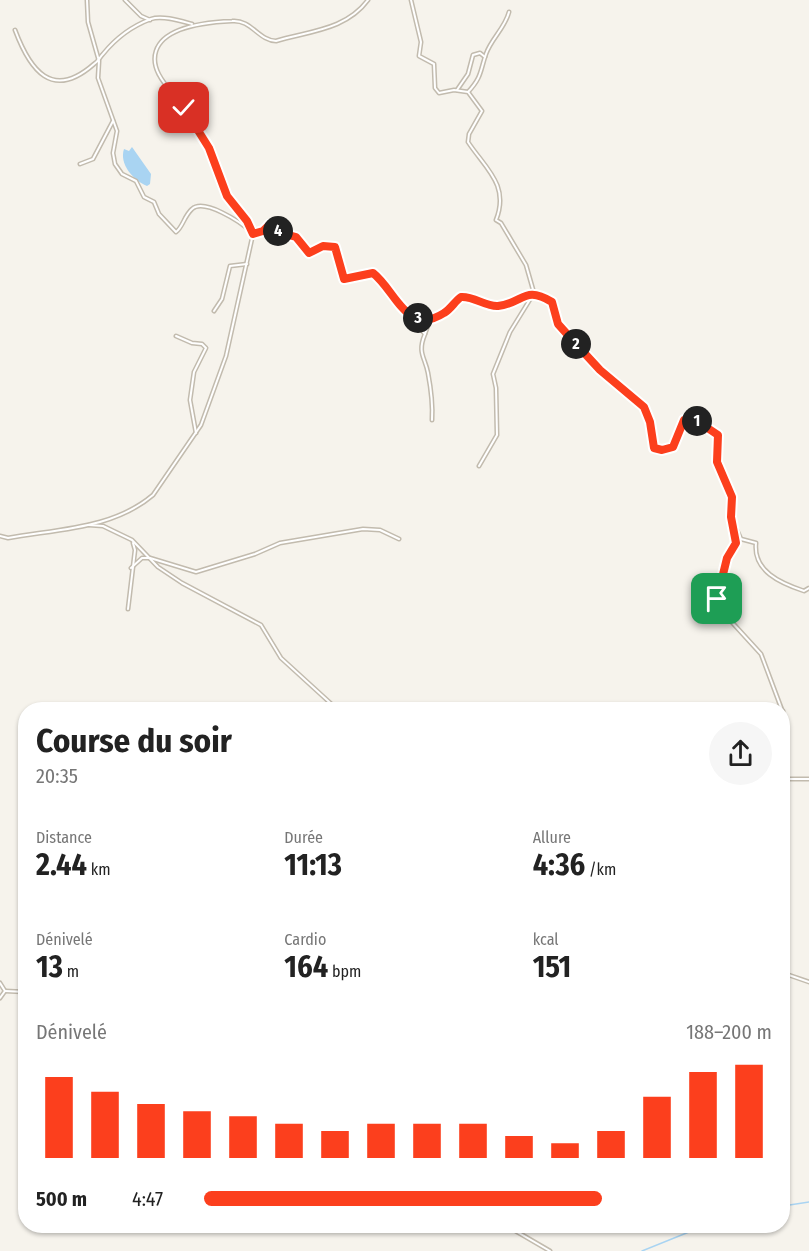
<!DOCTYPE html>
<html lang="fr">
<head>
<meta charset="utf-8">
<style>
  body { margin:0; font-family:"Fira Sans Condensed",sans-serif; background:#f6f6f6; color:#222; height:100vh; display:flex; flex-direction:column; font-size:22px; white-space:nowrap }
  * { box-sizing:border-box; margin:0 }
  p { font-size:20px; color:#767676 }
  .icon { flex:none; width:33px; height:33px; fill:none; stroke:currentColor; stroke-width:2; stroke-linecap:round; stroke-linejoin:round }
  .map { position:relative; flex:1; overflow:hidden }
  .drawer { position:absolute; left:18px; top:702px; width:772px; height:531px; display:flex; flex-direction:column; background:#fff; border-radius:24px; box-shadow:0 2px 4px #0004 }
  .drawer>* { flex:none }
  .pin { position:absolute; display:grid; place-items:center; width:51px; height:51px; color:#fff; margin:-26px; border-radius:12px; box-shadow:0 3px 9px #0006 }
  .km { position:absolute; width:30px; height:30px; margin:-15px; border-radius:50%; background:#222; color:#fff; font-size:16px; line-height:30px; text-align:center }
  .round { display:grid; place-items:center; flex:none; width:63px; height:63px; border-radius:32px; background:#f6f6f6 }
  .headline { display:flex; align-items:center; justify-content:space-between; height:102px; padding:0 18px }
  h1 { font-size:33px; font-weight:700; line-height:45px }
  .figures { display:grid; grid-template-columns:repeat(3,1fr); gap:9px; height:102px; padding:6px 18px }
  .figures div { display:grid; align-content:center }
  .figures b { font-size:30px; font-weight:700 }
  .figures small { font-size:16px; font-weight:400 }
  .figures p { font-size:16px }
  .chart { height:168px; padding:12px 18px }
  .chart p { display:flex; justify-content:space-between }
  .chart svg { width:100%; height:108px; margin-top:6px; stroke:#fc3f1d; stroke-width:6 }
  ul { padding:0 18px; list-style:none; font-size:20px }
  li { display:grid; grid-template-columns:96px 72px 1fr; align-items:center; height:45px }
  li i { height:15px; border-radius:8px; background:#fc3f1d }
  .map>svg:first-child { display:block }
</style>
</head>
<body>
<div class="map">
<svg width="809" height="1251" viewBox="0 0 809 1251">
  <rect width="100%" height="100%" fill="#f6f3ec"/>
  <path fill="#a9d4f2" d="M132,147L151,174L150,184L147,186C133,180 119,164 124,149L129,151Z"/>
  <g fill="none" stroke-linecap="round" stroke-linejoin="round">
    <g stroke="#a9d4f2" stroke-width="1.5">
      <polyline points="783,1206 809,1202"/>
      <polyline points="642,1251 689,1232 690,1227 700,1226"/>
    </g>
    <defs>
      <g id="street">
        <path d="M87,0L88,22L99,61L98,78L117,131L113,153L115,164L122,174L136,181L144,197L154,202L159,214L176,232C183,227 184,216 192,209C204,198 241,222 251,232"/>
        <polyline points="125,0 141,16 150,20"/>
        <path d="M411,0L421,42L419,56L434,64L435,88L439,93L454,90L468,92L482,111L469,134L468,142C485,168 510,185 496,220L501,223L526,265L534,293L510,332L493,374L496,388L497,435L479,466"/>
        <path d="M15,30C30,70 52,101 94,64C99,61 99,58 103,54C116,38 132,26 151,19C162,15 181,21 192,24"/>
        <polyline points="457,90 468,74 473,55 480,53 485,57"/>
        <path d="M468,92C482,77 480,71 486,54C491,39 505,28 509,12"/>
        <polyline points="80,164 93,159 113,121"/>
        <path d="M253,234L263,231L269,225L281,233L295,237L309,253L323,246L335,247L344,279L348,280L373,273C396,291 407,338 445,313C451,309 455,301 461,297L469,296L499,306L534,293L552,302L558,323L576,344L600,370L644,407L650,422L654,448L662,450L673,447L684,420L694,419L718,435L717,462L732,497L731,517L741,539L756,543C753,571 780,583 804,591L809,588"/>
        <polyline points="214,311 222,299 230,266 247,264"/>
        <path d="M411,318L425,334C417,353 425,357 428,373C431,389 433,404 432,420"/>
        <polyline points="425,334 430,320"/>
        <polyline points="176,336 192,343 202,344 206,348 194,372 190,400 196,433"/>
        <polyline points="89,525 103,526 132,540 158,567 182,583 261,625 281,658 338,710"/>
        <path d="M736,533C737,556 716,575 717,599L729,619L761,654L782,710"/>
        <path d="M0,536L8,538C58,529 113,529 153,495L201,425L226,356L253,234C246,219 236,210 227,197C218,183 216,165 209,149C203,134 192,120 183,107C172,91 149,72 156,51C164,26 210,22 232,21C251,19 259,41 276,41C309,31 346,30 368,0"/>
        <polyline points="131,568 142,558 150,558 196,572 255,554 280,543 363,529 380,530 399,539"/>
        <polyline points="128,609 135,550 133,543"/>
        <polyline points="783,711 783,730"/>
        <polyline points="783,779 809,779"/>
        <polyline points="783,973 809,982"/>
        <polyline points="0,983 5,991"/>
        <polyline points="5,991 26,992"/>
        <polyline points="0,998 5,991"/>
        <polyline points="24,1041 26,1030"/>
        <polyline points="507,1226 550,1251"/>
      </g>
    </defs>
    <use href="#street" stroke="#c2bbae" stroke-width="5"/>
    <use href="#street" stroke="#fff" stroke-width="2"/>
  </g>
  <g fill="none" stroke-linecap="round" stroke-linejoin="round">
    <defs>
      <path id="route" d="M184,108L209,148L227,196L247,221L253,234L263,231L269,225L281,233L296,237L309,253L323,246L335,247L344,279L373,273C396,291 407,337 444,313C451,309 455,301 461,297C474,296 486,307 498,306C524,303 524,285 552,302L558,324L576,344L600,370L644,407L650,422L654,448L662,450L673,447L684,420L694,419L718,435L717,462L732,497L731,517L736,543L727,558L717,599"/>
    </defs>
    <use href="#route" stroke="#fff" stroke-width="12"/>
    <use href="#route" stroke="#fc3f1d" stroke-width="8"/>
  </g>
</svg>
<div class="pin" style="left:717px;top:599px;background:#1e9e55"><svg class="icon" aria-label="arrive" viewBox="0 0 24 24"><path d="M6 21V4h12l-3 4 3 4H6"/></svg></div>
<div class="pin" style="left:184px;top:108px;background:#d93025"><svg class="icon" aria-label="check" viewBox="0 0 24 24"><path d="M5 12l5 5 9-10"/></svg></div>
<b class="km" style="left:697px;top:421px">1</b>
<b class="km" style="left:576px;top:344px">2</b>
<b class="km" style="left:418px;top:318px">3</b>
<b class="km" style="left:278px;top:231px">4</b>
<section class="drawer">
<div class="headline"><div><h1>Course du soir</h1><p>20:35</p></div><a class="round"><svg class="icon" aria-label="share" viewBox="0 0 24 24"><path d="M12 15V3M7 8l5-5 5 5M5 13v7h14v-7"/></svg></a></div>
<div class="figures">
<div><p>Distance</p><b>2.44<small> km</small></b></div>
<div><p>Durée</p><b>11:13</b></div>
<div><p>Allure</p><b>4:36<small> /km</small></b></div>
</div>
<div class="figures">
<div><p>Dénivelé</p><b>13<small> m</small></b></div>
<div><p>Cardio</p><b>164<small> bpm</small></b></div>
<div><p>kcal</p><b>151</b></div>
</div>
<div class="chart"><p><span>Dénivelé</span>188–200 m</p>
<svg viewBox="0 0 160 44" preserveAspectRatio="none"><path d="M5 44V11M15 44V17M25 44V22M35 44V25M45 44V27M55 44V30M65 44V33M75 44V30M85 44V30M95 44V30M105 44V35M115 44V38M125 44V33M135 44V19M145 44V9M155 44V6"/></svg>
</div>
<ul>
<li><b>500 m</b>4:47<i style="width:70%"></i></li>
</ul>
</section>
</div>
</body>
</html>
